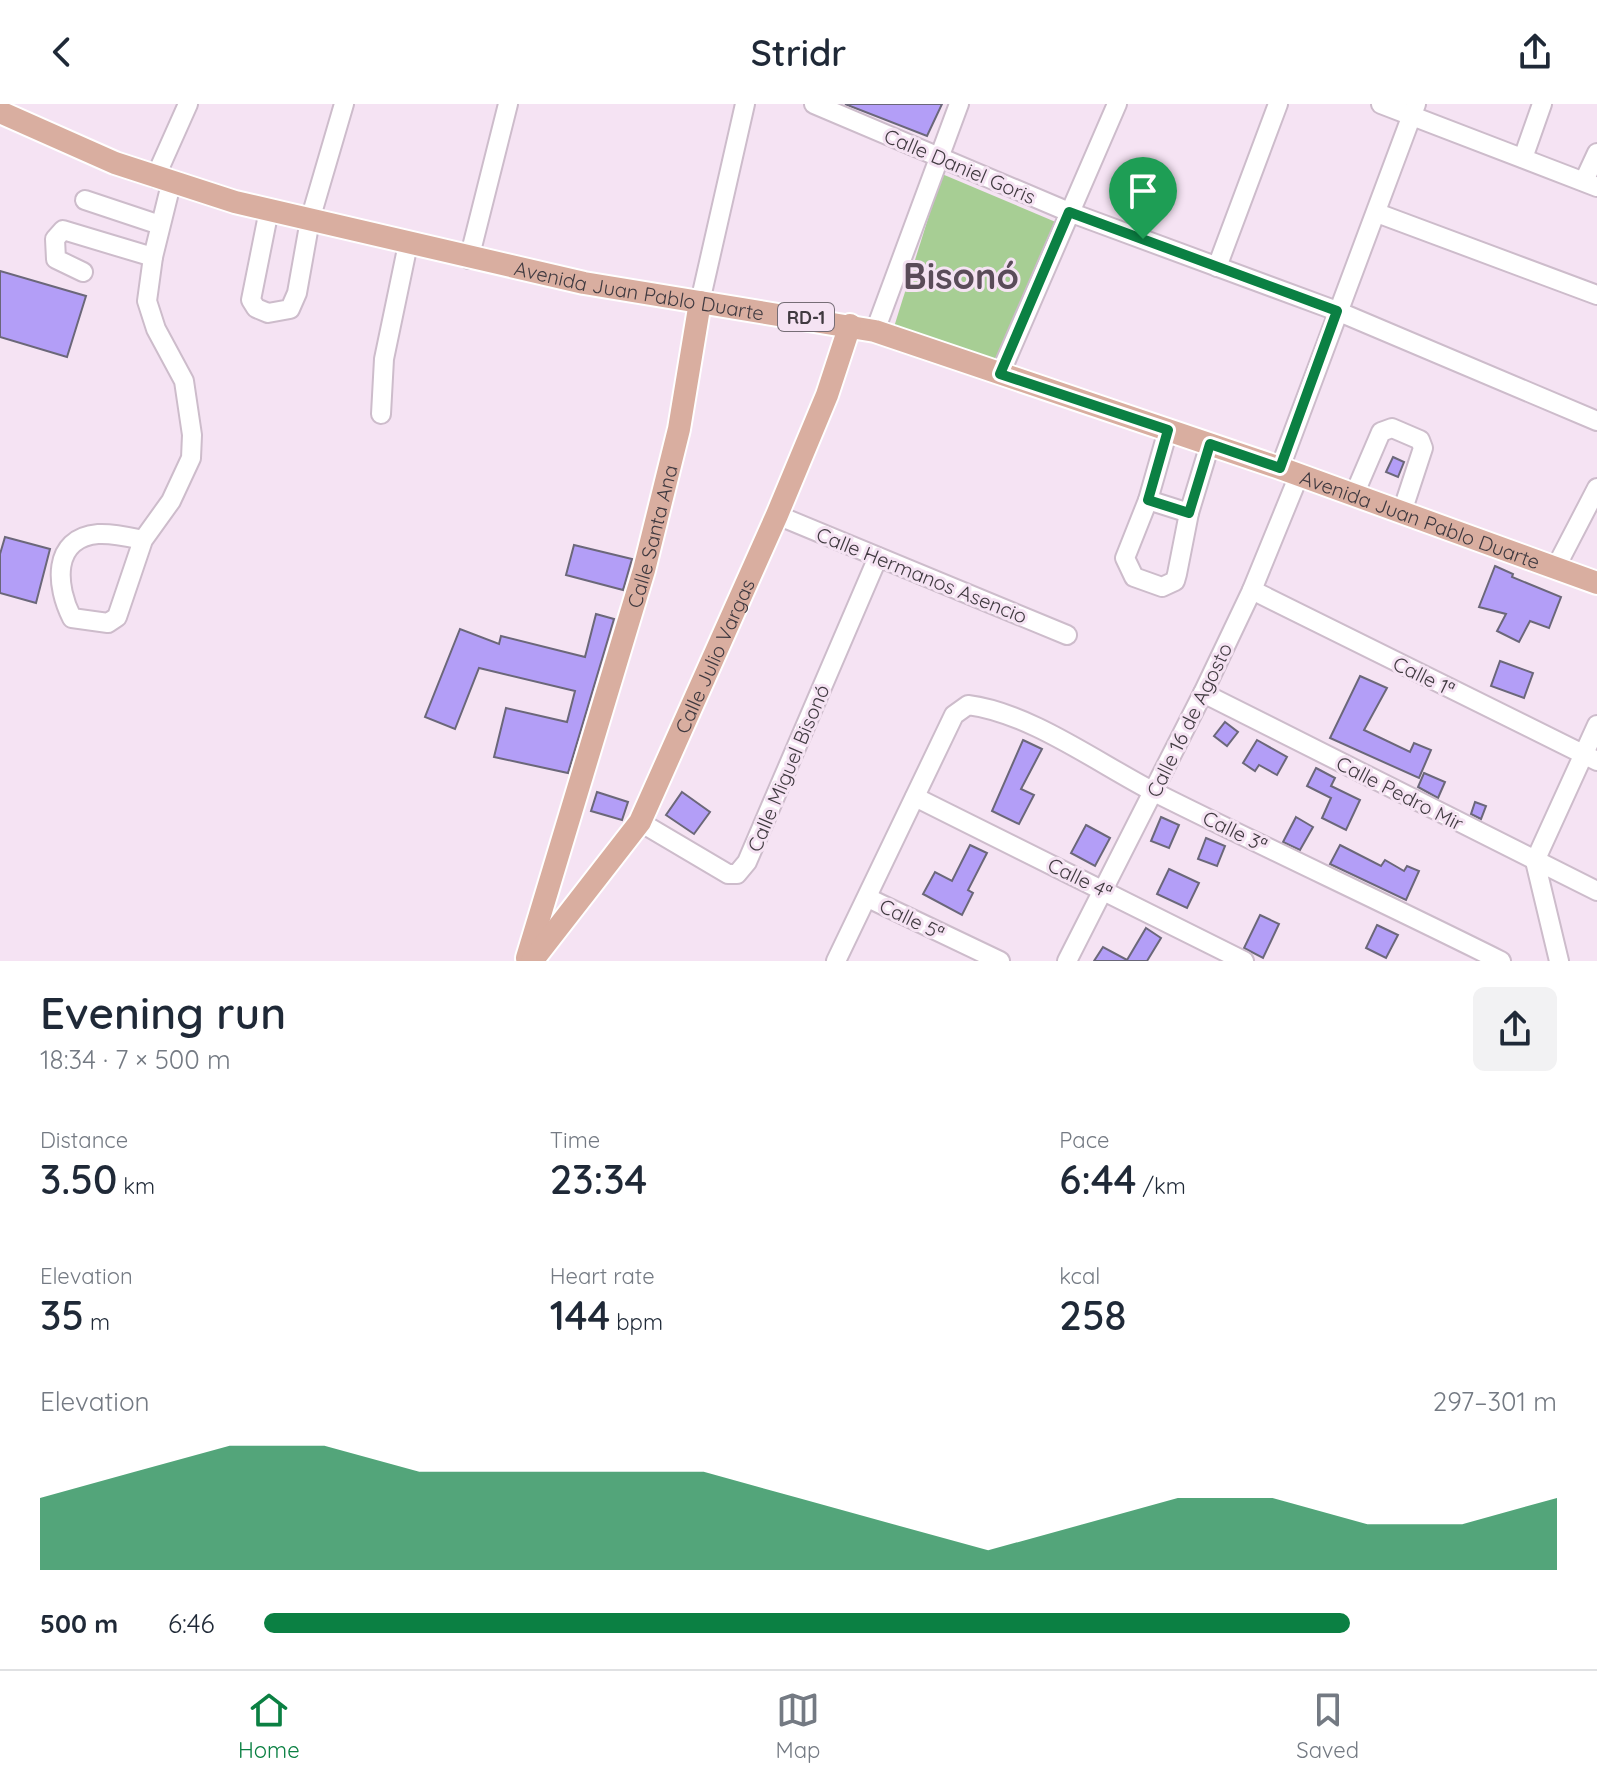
<!DOCTYPE html>
<html lang="en">
<head>
<meta charset="utf-8">
<style>
  body { margin:0; font-family:Quicksand,sans-serif; background:#f2f2f3; color:#1f2937; height:100vh; display:flex; flex-direction:column; font-size:30px; white-space:nowrap }
  * { box-sizing:border-box; margin:0 }
  p { font-size:26px; color:#747a83 }
  .icon { flex:none; width:44px; height:44px; fill:none; stroke:currentColor; stroke-width:2; stroke-linecap:round; stroke-linejoin:round }
  .map { position:relative; height:857px; overflow:hidden }
  .drawer { display:flex; flex-direction:column; background:#fff; flex:1 }
  .drawer>* { flex:none }
  .pin { position:absolute; display:grid; place-items:center; width:68px; height:68px; color:#fff; margin:-82px -34px; border-radius:50% 50% 50% 0; rotate:-45deg; box-shadow:0 0 8px #0007 }
  .pin .icon { rotate:45deg }
  .round { display:grid; place-items:center; flex:none; width:84px; height:84px; border-radius:12px; background:#f2f2f3 }
  .head { display:flex; align-items:center; justify-content:space-between; height:136px; padding:0 40px }
  h1 { font-size:44px; font-weight:600; line-height:60px }
  .figures { display:grid; grid-template-columns:repeat(3,1fr); gap:12px; height:136px; padding:8px 40px }
  .figures div { display:grid; align-content:center }
  .figures b { font-size:40px; font-weight:600 }
  .figures small { font-size:22px; font-weight:400 }
  .figures p { font-size:22px }
  .chart { height:224px; padding:16px 40px }
  .chart p { display:flex; justify-content:space-between }
  .chart svg { width:100%; height:144px; margin-top:8px; fill:#0b8043; opacity:.7 }
  ul { padding:0 40px; list-style:none; font-size:26px }
  li { display:grid; grid-template-columns:128px 96px 1fr; align-items:center; height:60px }
  li i { height:20px; border-radius:10px; background:#0b8043 }
  header { display:flex; justify-content:space-between; align-items:center; height:104px; padding:0 40px; background:#fff; font-size:36px; font-weight:600 }
  .tabs { display:flex; justify-content:space-around; align-items:center; height:112px; border-top:2px solid #e0e1e3; background:#fff; font-size:22px; color:#747a83 }
  .tabs a { display:grid; justify-items:center; gap:4px }
  .tabs .selected { color:#0b8043 }
  .map>svg:first-child { display:block }
</style>
</head>
<body>
<header><svg class="icon" aria-label="back" viewBox="0 0 24 24"><path d="M15 5l-7 7 7 7"/></svg>Stridr<svg class="icon" aria-label="share" viewBox="0 0 24 24"><path d="M12 15V3M7 8l5-5 5 5M5 13v7h14v-7"/></svg></header>
<div class="map">
<svg width="1597" height="857" viewBox="0 0 1597 857">
  <rect width="100%" height="100%" fill="#f5e3f3"/>
  <polygon fill="#a7ce94" points="942,70 1058,119 1005,245 994,255 894,223"/>
  <g fill="#b39ef7" stroke="#6b6779" stroke-width="2">
    <polygon points="845,0 942,0 927,32"/>
    <polygon points="0,167 86,192 67,253 0,233"/>
    <polygon points="1393,353 1404,358 1398,373 1386,368"/>
    <polygon points="5,433 50,445 36,499 0,489 0,450"/>
    <polygon points="574,441 632,455 623,486 566,471"/>
    <polygon points="1495,462 1513,470 1512,473 1561,493 1549,524 1530,517 1519,538 1497,527 1506,510 1479,503"/>
    <polygon points="596,510 614,515 568,669 494,653 506,604 567,618 575,587 479,564 455,625 425,613 460,525 499,540 501,532 585,553"/>
    <polygon points="1500,557 1533,569 1524,594 1491,582"/>
    <polygon points="1360,572 1387,584 1364,626 1410,648 1414,639 1431,646 1419,674 1330,634"/>
    <polygon points="1225,618 1238,628 1227,642 1214,632"/>
    <polygon points="1023,636 1042,645 1021,685 1034,691 1019,720 992,707"/>
    <polygon points="1257,636 1287,653 1277,671 1259,661 1255,667 1243,659"/>
    <polygon points="1316,664 1335,674 1331,682 1360,696 1346,726 1322,714 1331,694 1307,682"/>
    <polygon points="1424,669 1445,678 1438,694 1418,683"/>
    <polygon points="597,688 628,698 622,716 591,707"/>
    <polygon points="682,688 710,708 694,730 666,711"/>
    <polygon points="1475,698 1486,702 1481,715 1471,710"/>
    <polygon points="1161,713 1179,721 1169,744 1151,737"/>
    <polygon points="1296,713 1313,723 1300,746 1283,738"/>
    <polygon points="1086,721 1110,734 1095,762 1071,749"/>
    <polygon points="1206,734 1225,742 1217,762 1198,755"/>
    <polygon points="970,741 987,749 968,786 973,789 962,811 923,790 935,768 952,777"/>
    <polygon points="1340,741 1381,762 1385,756 1404,767 1407,762 1419,767 1406,796 1330,760"/>
    <polygon points="1169,765 1199,779 1187,804 1157,790"/>
    <polygon points="1260,811 1279,820 1263,854 1244,844"/>
    <polygon points="1377,821 1398,831 1386,854 1366,844"/>
    <polygon points="1146,824 1161,834 1147,857 1094,857 1103,843 1127,856"/>
  </g>
  <g fill="none" stroke-linecap="round" stroke-linejoin="round">
    <defs>
      <g id="minor">
        <polyline points="814,0 1069,108 1337,207 1597,317"/>
        <polyline points="1381,0 1597,83"/>
        <polyline points="1523,54 1542,0"/>
        <polyline points="155,74 188,0"/>
        <polyline points="1584,77 1597,49"/>
        <polyline points="85,96 160,121"/>
        <polyline points="269,106 251,196 256,204 268,209 290,205 297,189 310,116 344,0"/>
        <polyline points="1377,109 1597,191"/>
        <polyline points="469,155 508,0"/>
        <polyline points="1217,163 1278,0"/>
        <polyline points="83,168 56,155 55,135 63,126 153,153"/>
        <polyline points="700,198 745,0"/>
        <polyline points="875,227 959,0"/>
        <polyline points="1000,270 1117,0"/>
        <polyline points="381,310 384,255 408,140"/>
        <polyline points="1168,326 1148,396 1125,454 1134,473 1162,483 1175,477 1177,470 1189,409 1210,340"/>
        <polyline points="1280,364 1416,0"/>
        <polyline points="1354,391 1381,328 1392,324 1420,336 1423,344 1402,408"/>
        <polyline points="1148,396 1189,409"/>
        <polyline points="777,411 1067,531"/>
        <path d="M143,436C129,433 113,429 98,430C51,434 56,483 72,514L108,519L117,513L143,436L171,397L191,354L192,331L184,277L156,225L147,197L153,153L172,76"/>
        <polyline points="1556,463 1597,384"/>
        <polyline points="1252,486 1597,657"/>
        <polyline points="1203,589 1597,787"/>
        <polyline points="915,693 1244,857"/>
        <polyline points="640,718 728,770 737,770 747,758 878,453"/>
        <polyline points="868,794 1000,857"/>
        <path d="M836,857L954,611L968,601C1031,609 1099,660 1156,689C1270,746 1387,800 1501,857"/>
        <polyline points="1067,857 1203,589 1252,486 1299,371"/>
        <polyline points="1559,857 1535,757 1597,621"/>
      </g>
      <g id="major">
        <path id="s1" d="M0,8L115,59L235,98L584,179L875,227L1280,364L1597,479"/>
        <path id="s2" d="M527,854L644,466L679,325L700,198"/>
        <path id="s3" d="M532,857L640,718L777,411L827,291L850,221"/>
      </g>
    </defs>
    <use href="#minor" stroke="#cdbccb" stroke-width="22"/>
    <use href="#major" stroke="#fff" stroke-width="26"/>
    <use href="#minor" stroke="#fff" stroke-width="18"/>
    <use href="#major" stroke="#d9aea0" stroke-width="22"/>
  </g>
  <g fill="none" stroke-linecap="round" stroke-linejoin="round">
    <defs>
      <polygon id="route" points="1069,108 1337,207 1280,364 1210,340 1189,409 1148,396 1168,326 1000,270"/>
    </defs>
    <use href="#route" stroke="#fff" stroke-width="16"/>
    <use href="#route" stroke="#0b8043" stroke-width="10"/>
  </g>
  <g text-anchor="middle" dominant-baseline="central" stroke-width="6" stroke-linejoin="round" paint-order="stroke">
    <rect fill="#f5e3f3" stroke="#766d76" stroke-width="2" x="778" y="199" width="56" height="28" rx="6"/>
    <g font-size="18" font-weight="bold" fill="#403a40">
      <text x="806" y="213">RD-1</text>
    </g>
    <g font-size="20" fill="#403a40" stroke="#f5e3f3">
      <text transform="translate(960 62) rotate(23)">Calle Daniel Goris</text>
      <text stroke="none"><textPath href="#s1" startOffset="666">Avenida Juan Pablo Duarte</textPath></text>
      <text stroke="none"><textPath href="#s1" startOffset="1482">Avenida Juan Pablo Duarte</textPath></text>
      <text stroke="none"><textPath href="#s2" startOffset="440">Calle Santa Ana</textPath></text>
      <text transform="translate(922 471) rotate(22)">Calle Hermanos Asencio</text>
      <text stroke="none"><textPath href="#s3" startOffset="358">Calle Julio Vargas</textPath></text>
      <text transform="translate(1424 572) rotate(26)">Calle 1ª</text>
      <text transform="translate(1189 616) rotate(-64)">Calle 16 de Agosto</text>
      <text transform="translate(788 664) rotate(-67)">Calle Miguel Bisonó</text>
      <text transform="translate(1400 689) rotate(27)">Calle Pedro Mir</text>
      <text transform="translate(1235 727) rotate(26)">Calle 3ª</text>
      <text transform="translate(1080 774) rotate(26)">Calle 4ª</text>
      <text transform="translate(912 815) rotate(26)">Calle 5ª</text>
    </g>
    <g font-size="36" font-weight="bold" fill="#5a4c59" stroke="#f5e3f3">
      <text x="961" y="171">Bisonó</text>
    </g>
  </g>
</svg>
<div class="pin" style="left:1143px;top:135px;background:#1e9e55"><svg class="icon" aria-label="arrive" viewBox="0 0 24 24"><path d="M6 21V4h12l-3 4 3 4H6"/></svg></div>
</div>
<section class="drawer">
<div class="head"><div><h1>Evening run</h1><p>18:34 · 7 × 500 m</p></div><a class="round"><svg class="icon" aria-label="share" viewBox="0 0 24 24"><path d="M12 15V3M7 8l5-5 5 5M5 13v7h14v-7"/></svg></a></div>
<div class="figures">
<div><p>Distance</p><b>3.50<small> km</small></b></div>
<div><p>Time</p><b>23:34</b></div>
<div><p>Pace</p><b>6:44<small> /km</small></b></div>
</div>
<div class="figures">
<div><p>Elevation</p><b>35<small> m</small></b></div>
<div><p>Heart rate</p><b>144<small> bpm</small></b></div>
<div><p>kcal</p><b>258</b></div>
</div>
<div class="chart"><p><span>Elevation</span>297–301 m</p>
<svg viewBox="0 0 160 44" preserveAspectRatio="none"><path d="M0 44V22L10 14L20 6L30 6L40 14L50 14L60 14L70 14L80 22L90 30L100 38L110 30L120 22L130 22L140 30L150 30L160 22V44z"/></svg>
</div>
<ul>
<li><b>500 m</b>6:46<i style="width:84%"></i></li>
</ul>
</section>
<nav class="tabs">
<a class="selected"><svg class="icon" aria-label="home" viewBox="0 0 24 24"><path d="M3 11l9-7 9 7M6 9v11h12V9"/></svg>Home</a>
<a><svg class="icon" aria-label="map" viewBox="0 0 24 24"><path d="M3 6l6-2 6 2 6-2v14l-6 2-6-2-6 2zM9 4v14M15 6v14"/></svg>Map</a>
<a><svg class="icon" aria-label="saved" viewBox="0 0 24 24"><path d="M7 4h10v16l-5-4-5 4z"/></svg>Saved</a>
</nav>
</body>
</html>
